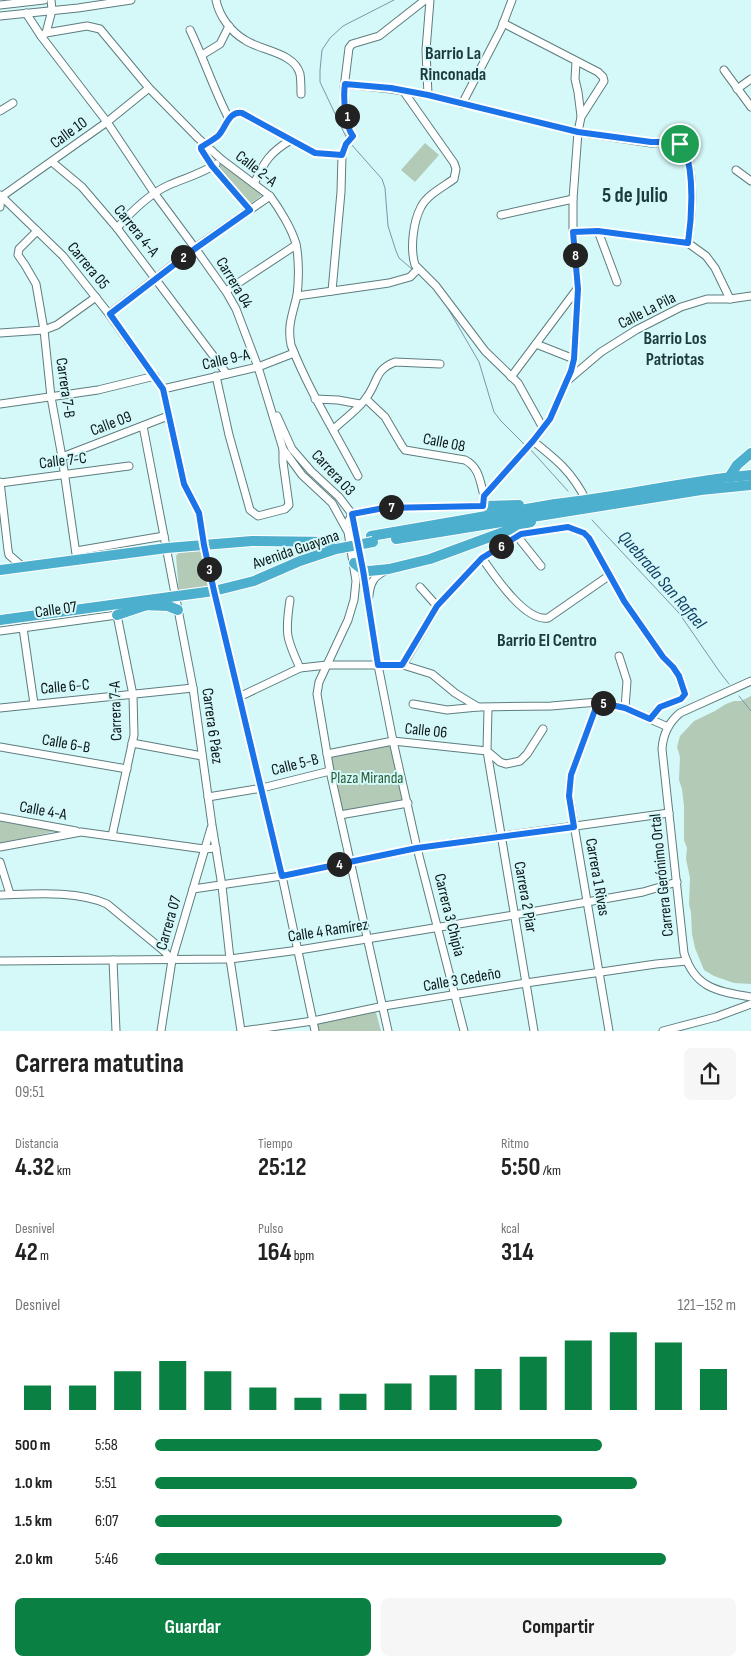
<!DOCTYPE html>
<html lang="es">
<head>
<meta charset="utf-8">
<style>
  body { margin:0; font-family:"Sofia Sans Condensed",sans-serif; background:#f6f6f6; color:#222; height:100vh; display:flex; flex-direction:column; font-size:19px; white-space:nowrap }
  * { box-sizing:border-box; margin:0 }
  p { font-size:16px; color:#767676 }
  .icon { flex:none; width:28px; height:28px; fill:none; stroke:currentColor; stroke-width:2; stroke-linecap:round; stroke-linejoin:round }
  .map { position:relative; height:1031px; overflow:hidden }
  .side { display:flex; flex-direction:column; background:#fff; flex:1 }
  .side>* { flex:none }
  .pin { position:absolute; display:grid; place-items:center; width:42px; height:42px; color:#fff; margin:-21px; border:2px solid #fff; border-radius:50%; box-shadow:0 1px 5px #0007 }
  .km { position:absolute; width:25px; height:25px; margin:-12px; border-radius:50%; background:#222; color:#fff; font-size:14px; line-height:25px; text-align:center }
  .round { display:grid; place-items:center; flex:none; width:52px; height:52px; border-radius:8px; background:#f6f6f6 }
  .overview { display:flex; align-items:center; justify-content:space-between; height:85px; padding:0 15px }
  h1 { font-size:28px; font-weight:700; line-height:38px }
  .metrics { display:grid; grid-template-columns:repeat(3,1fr); gap:8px; height:85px; padding:5px 15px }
  .metrics div { display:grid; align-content:center }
  .metrics b { font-size:25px; font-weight:700 }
  .metrics small { font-size:14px; font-weight:400 }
  .metrics p { font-size:14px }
  .chart { height:140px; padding:10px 15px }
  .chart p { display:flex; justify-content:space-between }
  .chart svg { width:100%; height:90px; margin-top:5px; stroke:#0b8043; stroke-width:6 }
  .cta { display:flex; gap:10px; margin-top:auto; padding:10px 15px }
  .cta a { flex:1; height:58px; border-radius:8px; background:#0b8043; color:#fff; font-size:20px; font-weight:700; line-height:58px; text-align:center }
  .cta a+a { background:#f6f6f6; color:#222 }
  ul { padding:0 15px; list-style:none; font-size:16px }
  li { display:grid; grid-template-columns:80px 60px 1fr; align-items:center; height:38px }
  li i { height:12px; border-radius:6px; background:#0b8043 }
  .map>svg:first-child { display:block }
</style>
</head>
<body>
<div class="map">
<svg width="751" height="1031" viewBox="0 0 751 1031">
  <rect width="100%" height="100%" fill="#d5f8f9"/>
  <g fill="#b3cbb6">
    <polygon points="425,143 439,155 415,182 401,170"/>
    <polygon points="221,164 262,195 249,205 218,166"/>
    <polygon points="198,549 202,552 209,587 179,591 176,556 180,551"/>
    <polygon points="751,696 751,984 734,983 714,976 704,970 695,948 692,934 691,913 689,904 690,878 686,859 687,848 684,840 684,806 682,789 679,780 680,757 677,747 680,736 694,721 715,711 726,704 734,701 741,701"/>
    <polygon points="391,743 406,801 342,813 329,755"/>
    <polygon points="0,821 56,831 0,844"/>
    <polygon points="375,1009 381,1031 318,1031 315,1018"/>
  </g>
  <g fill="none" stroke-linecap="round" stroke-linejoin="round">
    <g stroke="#7d97aa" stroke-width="1">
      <polyline points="347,139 320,82 320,70 322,50 330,38 343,26 394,0"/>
      <polyline points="351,144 382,179 385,188 388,226 396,251 399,258 413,270"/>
      <polyline points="446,305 479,362 494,412 501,421 525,445"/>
      <polyline points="530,449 568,491"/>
      <polyline points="592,520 679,613 719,671 729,684"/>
      <polyline points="739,696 751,711"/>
    </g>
    <defs>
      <g id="minor">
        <path d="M216,0C219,16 231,32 245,40C261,51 294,52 300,74C301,80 301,88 301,94"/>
        <polyline points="0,5 44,0"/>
        <polyline points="26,13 41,36 107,122 155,194 195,248 227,293 236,309 258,367 283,449 302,475 332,503 348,532 356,581 354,600 348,620 319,682 317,694 330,771 388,1031"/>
        <polyline points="0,16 78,8 131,0"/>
        <path d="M190,30C204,59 214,90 229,119"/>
        <polyline points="46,33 52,10 51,0"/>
        <path d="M41,36L46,33L87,26L100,29L149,88L198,138L221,159L270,196C279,208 292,229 296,244C299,258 299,281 297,295C293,314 287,324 291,345C309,391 335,432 358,476"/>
        <polyline points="202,55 220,44 229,26"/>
        <polyline points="576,62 575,79 578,92 581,116"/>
        <polyline points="724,70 751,107"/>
        <path d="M345,84L391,89L428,95L578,132L651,143L676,142L685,149C695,176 692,215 688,243"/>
        <polyline points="737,89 751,79"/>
        <path d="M404,92L454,163L456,169L454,179C443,187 427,195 421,207C413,222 410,249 415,265L436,286L485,351L518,383L543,428"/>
        <polyline points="428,95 426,50 430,0"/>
        <polyline points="462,104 501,29 512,0"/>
        <polyline points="0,111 13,103"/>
        <polyline points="52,162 82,187 117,228 227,374"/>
        <polyline points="736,170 751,181"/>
        <path d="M254,184C264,162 270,152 291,140"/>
        <polyline points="0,195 63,256 109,314 163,389 184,484 199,513 204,545 214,591 282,876 315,1031"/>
        <polyline points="0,207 1,197 107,122 149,88"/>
        <path d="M250,210L213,166L201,149V147C206,144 213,140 218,136C226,128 228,111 242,113L315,153L342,155"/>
        <polyline points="501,215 573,199"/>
        <path d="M117,228C131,212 149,194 169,185C185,178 201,174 216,164"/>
        <polyline points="37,231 19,249 18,255 25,265 36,284 44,330 51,397 62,457 77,561"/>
        <polyline points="598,231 617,282"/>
        <polyline points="573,232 598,231 688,243 706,256 715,268 730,299"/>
        <polyline points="226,291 296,245"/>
        <polyline points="332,291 341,192 342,155 346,144 353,136 350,133 345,106 344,88 349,48 352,44 379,36 425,0"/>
        <polyline points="297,296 389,283 410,277 418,269"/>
        <polyline points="109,314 195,248 270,196"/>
        <polyline points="0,333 44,330 57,325 96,297"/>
        <polyline points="536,344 574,359"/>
        <polyline points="216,376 229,435 250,510 258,516 285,509 289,505 283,462 283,449"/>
        <polyline points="511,377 577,289"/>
        <polyline points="568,380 601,352 636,330 681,307 707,299 730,299 751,296"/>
        <polyline points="163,389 258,367 294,353"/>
        <polyline points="315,399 338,400 360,404"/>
        <path d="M366,399L385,417L402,446L405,450L465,460C479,467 480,481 484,496"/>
        <polyline points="0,404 98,390 155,376"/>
        <polyline points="277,416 292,449 311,471 339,497 352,514 363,570 378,665 393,741 417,848 464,1031"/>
        <polyline points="143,426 193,688 212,825 222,886 230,959 241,1031"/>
        <path d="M334,429C343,420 360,408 366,398C378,383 374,370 395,362L440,364"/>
        <path d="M533,441C557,460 572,472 586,500"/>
        <polyline points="62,457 168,416"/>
        <polyline points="0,482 8,550 9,555 23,567"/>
        <polyline points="0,483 129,466"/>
        <polyline points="346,526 352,514 384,508 483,506 484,496 533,441 550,419 571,371 574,359 578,289 573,232 573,199 578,132 581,117 604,81 603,77 598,72 503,23"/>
        <polyline points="517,536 541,566"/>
        <polyline points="76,551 164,536"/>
        <path d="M482,558C494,575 525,622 548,618L610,575"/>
        <polyline points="420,587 437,606"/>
        <path d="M369,596C370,583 374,576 385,571"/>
        <path d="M290,600C285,633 286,638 300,668"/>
        <polyline points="23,628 34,704"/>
        <polyline points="0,631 117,615 133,695 134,735 112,836"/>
        <polyline points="619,656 627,681 625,708"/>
        <polyline points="403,665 437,606 482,558 521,534 568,527 584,533 589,538 624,601 663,657 673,667 679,676 685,694 681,699 660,707 649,719"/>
        <path d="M751,681L680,713C668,723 663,734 662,749L684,953C695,989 718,991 751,997"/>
        <polyline points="239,697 300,668 327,665 403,665 432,674 455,693 478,707 551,706 598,702 625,708 668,727"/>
        <polyline points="598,702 571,775 569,795 609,1031"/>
        <polyline points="413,704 447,710 478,707"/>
        <polyline points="0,708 193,688"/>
        <polyline points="488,708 487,751 534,1031"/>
        <polyline points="132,743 202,756"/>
        <polyline points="0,747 127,769"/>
        <polyline points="327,754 393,741 487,751 500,762 506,764 520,761 527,754 543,729"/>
        <polyline points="208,797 262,788 330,771"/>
        <polyline points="340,815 408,803"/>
        <polyline points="0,817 76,831"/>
        <polyline points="0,847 81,832 204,849 216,848"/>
        <polyline points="0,862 10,894"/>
        <polyline points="193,889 282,876 417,848 669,813"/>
        <path d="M0,895C32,894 77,890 107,904L164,951L172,960"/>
        <polyline points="113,960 116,1031"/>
        <polyline points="0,961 230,959 299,950 514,915 643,892 677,882"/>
        <polyline points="161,1031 172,960 211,828"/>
        <polyline points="243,1031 313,1021 384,1006 526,983 656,964 687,961"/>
        <polyline points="663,1031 716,1017 751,1004"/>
      </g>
      <g id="highway">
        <polyline points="730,476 737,465 751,453"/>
        <polyline points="483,506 519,505"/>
        <path d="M371,536L555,504C621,497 685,481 751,475"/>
        <polyline points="396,539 701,490 751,485"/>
        <polyline points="354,563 363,570 369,571 389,569 430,559 531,522"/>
        <polyline points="0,570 167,548 252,541 335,542"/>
        <polyline points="140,605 168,606 178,610"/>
        <polyline points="117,615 147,605"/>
        <polyline points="0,620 214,591 254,581 300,561 336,549"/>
      </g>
    </defs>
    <use href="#minor" stroke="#5e7d7e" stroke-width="9"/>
    <use href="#highway" stroke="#fff" stroke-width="12"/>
    <use href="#minor" stroke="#fff" stroke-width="7"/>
    <use href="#highway" stroke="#4dafce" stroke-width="10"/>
    <defs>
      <polyline id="highway-bridge" points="336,549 373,542"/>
    </defs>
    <use href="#highway-bridge" stroke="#fff" stroke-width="12" stroke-linecap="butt"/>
    <use href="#highway-bridge" stroke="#4dafce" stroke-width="10"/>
  </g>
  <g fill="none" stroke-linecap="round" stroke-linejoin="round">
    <defs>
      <path id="route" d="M345,84L391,88L428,95L578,132L651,142H676L685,149C694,175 692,216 688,243L598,231L573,232L578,289L574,359L571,371L550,419L533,441L484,496L483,506L384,508L352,514L363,570L378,665H402L437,606L482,558L521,534L568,527L584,533L589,538L624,601L663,657L673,667L679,676L685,694L681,699L660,707L650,719L625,708L598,702L571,775L569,796L574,827L417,848L282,876L214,591L204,545L199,513L184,484L163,389L110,314L196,248L250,210L212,166L201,149V147C206,144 213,140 218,136C226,128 228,111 242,113L315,153L342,155L346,144L353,136C345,127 343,96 345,84Z"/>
    </defs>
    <use href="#route" stroke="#fff" stroke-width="10"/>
    <use href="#route" stroke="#1a73e8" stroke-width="6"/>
  </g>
  <g text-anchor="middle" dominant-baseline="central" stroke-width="4" stroke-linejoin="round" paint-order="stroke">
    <g font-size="16" fill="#0c1818" stroke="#d5f8f9">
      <text transform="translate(69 133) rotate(-36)">Calle 10</text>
      <text transform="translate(256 169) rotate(38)">Calle 2-A</text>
      <text transform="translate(136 231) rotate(51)">Carrera 4-A</text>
      <text transform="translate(88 266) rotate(50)">Carrera 05</text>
      <text transform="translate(234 283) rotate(59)">Carrera 04</text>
      <text transform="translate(647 311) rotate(-27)">Calle La Pila</text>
      <text transform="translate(226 360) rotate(-13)">Calle 9-A</text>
      <text transform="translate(65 388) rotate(82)">Carrera 7-B</text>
      <text transform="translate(111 424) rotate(-21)">Calle 09</text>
      <text transform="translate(444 443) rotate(11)">Calle 08</text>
      <text transform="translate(63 461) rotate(-7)">Calle 7-C</text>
      <text transform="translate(333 473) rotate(47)">Carrera 03</text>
      <text transform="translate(296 550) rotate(-19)">Avenida Guayana</text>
      <text transform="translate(56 610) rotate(-8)">Calle 07</text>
      <text transform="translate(65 687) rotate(-5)">Calle 6-C</text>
      <text transform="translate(116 711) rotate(-92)">Carrera 7-A</text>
      <text transform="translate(212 726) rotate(82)">Carrera 6 Páez</text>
      <text transform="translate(426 731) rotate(6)">Calle 06</text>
      <text transform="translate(66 744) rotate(10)">Calle 6-B</text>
      <text transform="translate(295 765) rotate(-14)">Calle 5-B</text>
      <text transform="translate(43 811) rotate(10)">Calle 4-A</text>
      <text transform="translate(662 875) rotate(-96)">Carrera Gerónimo Ortal</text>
      <text transform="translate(597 877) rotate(80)">Carrera 1 Rivas</text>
      <text transform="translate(525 897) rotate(80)">Carrera 2 Piar</text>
      <text transform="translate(449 915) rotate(76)">Carrera 3 Chipia</text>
      <text transform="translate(169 923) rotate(-74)">Carrera 07</text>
      <text transform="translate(328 931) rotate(-9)">Calle 4 Ramírez</text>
      <text transform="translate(462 980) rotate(-10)">Calle 3 Cedeño</text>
    </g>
    <g font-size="16" fill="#2b5b35" stroke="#d5f8f9">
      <text x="367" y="778">Plaza Miranda</text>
    </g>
    <g font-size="18" font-weight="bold" fill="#1d3b3c" stroke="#d5f8f9">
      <text x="453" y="53">Barrio La<tspan x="453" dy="21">Rinconada</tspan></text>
      <text x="675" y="338">Barrio Los<tspan x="675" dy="21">Patriotas</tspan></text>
      <text x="547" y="640">Barrio El Centro</text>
    </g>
    <g font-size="18" font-style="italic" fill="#0e3f64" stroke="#d5f8f9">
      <text transform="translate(662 580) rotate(49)">Quebrada San Rafael</text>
    </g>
    <g font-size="21" font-weight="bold" fill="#1d3b3c" stroke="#d5f8f9">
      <text x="635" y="195">5 de Julio</text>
    </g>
  </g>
</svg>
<div class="pin" style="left:680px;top:144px;background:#1e9e55"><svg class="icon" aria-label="arrive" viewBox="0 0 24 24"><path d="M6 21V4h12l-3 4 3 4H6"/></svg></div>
<b class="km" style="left:347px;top:116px">1</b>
<b class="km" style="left:183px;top:257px">2</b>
<b class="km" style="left:209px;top:569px">3</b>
<b class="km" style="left:339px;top:864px">4</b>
<b class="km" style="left:603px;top:703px">5</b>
<b class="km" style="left:501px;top:546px">6</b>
<b class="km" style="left:391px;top:507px">7</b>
<b class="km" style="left:575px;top:255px">8</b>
</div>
<section class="side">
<div class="overview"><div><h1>Carrera matutina</h1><p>09:51</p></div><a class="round"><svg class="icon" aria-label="share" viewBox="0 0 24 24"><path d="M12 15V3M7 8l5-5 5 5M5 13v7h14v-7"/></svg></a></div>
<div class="metrics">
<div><p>Distancia</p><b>4.32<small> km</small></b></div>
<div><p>Tiempo</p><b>25:12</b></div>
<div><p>Ritmo</p><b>5:50<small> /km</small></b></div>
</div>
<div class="metrics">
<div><p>Desnivel</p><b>42<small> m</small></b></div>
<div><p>Pulso</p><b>164<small> bpm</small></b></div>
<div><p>kcal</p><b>314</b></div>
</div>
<div class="chart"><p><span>Desnivel</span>121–152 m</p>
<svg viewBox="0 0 160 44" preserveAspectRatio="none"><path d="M5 44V32M15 44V32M25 44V25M35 44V20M45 44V25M55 44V33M65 44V38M75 44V36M85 44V31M95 44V27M105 44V24M115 44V18M125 44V10M135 44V6M145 44V11M155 44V24"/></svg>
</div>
<ul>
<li><b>500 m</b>5:58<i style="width:77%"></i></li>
<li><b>1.0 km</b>5:51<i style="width:83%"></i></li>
<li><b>1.5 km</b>6:07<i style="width:70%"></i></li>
<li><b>2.0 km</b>5:46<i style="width:88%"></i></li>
</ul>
<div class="cta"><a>Guardar</a><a>Compartir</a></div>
</section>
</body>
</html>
